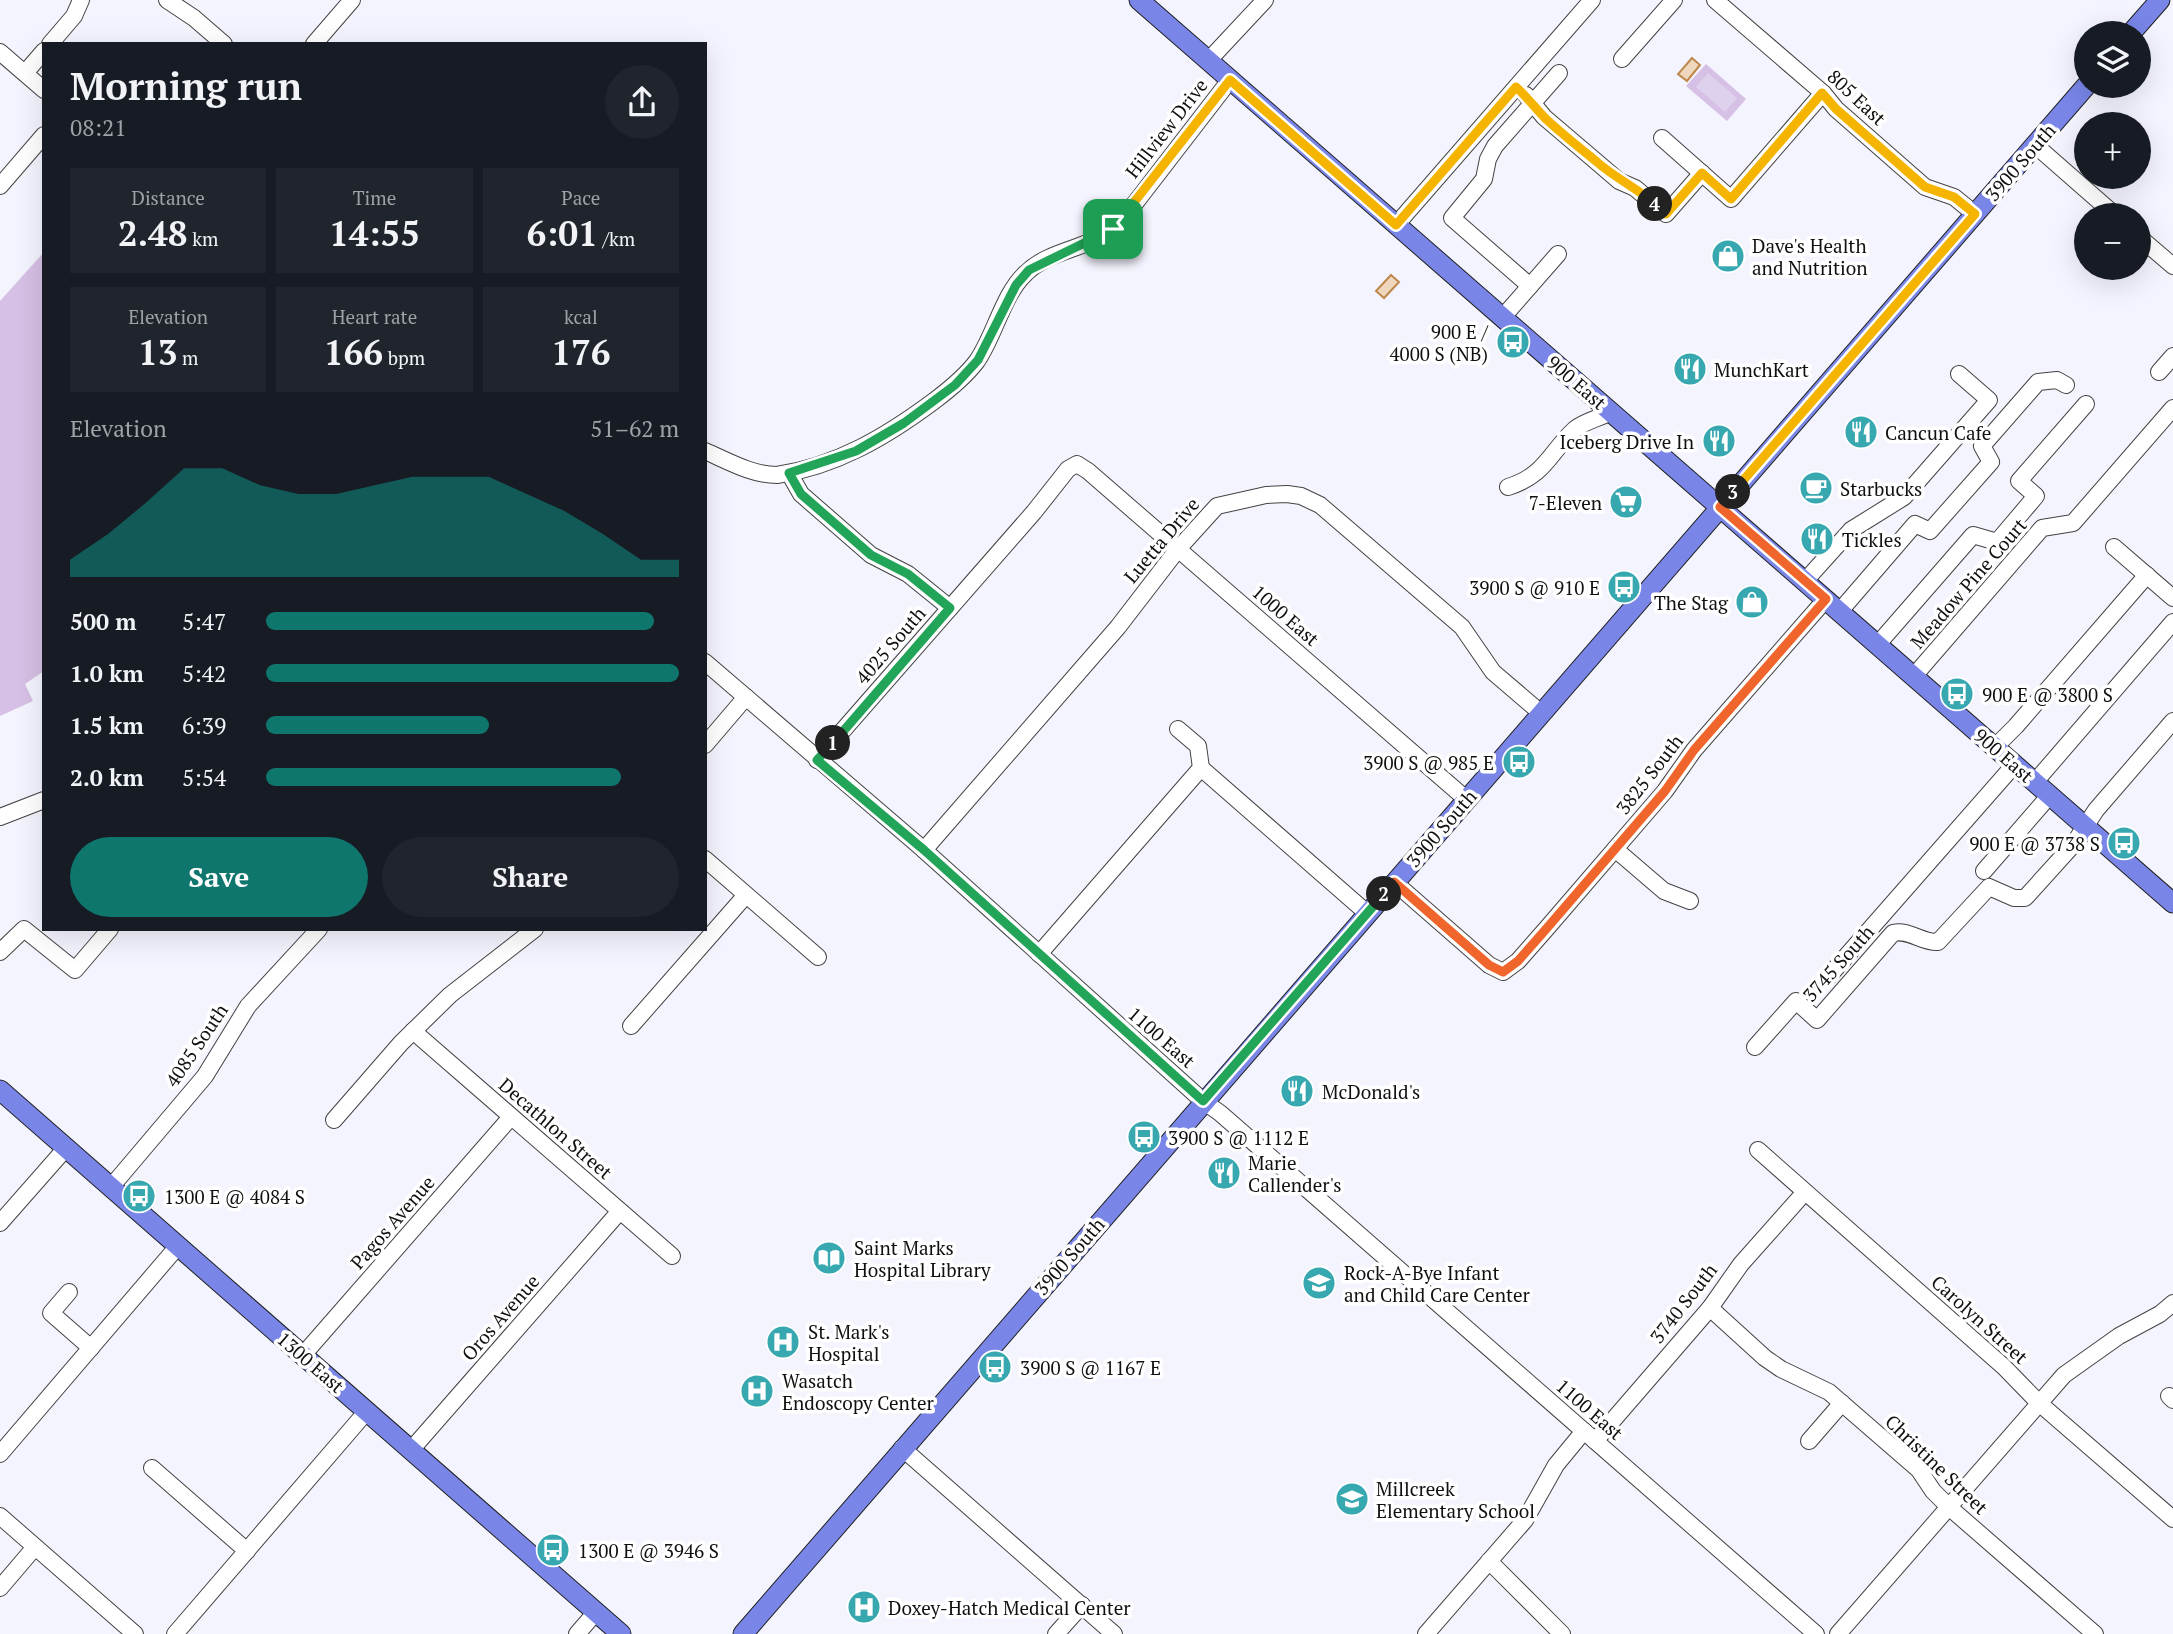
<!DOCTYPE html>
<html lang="en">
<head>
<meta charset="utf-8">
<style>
  body { margin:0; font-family:"PT Serif",serif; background:#20242c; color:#f1f3f6; height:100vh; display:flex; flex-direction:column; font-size:26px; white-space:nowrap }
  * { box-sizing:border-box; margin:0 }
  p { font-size:23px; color:#9ea1a6 }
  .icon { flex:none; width:38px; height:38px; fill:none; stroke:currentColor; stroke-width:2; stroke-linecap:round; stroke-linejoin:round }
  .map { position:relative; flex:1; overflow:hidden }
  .drawer { position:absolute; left:42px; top:42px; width:665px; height:889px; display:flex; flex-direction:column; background:#171b24; border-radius:0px; box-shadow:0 7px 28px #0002 }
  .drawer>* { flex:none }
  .fabs { position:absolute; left:2074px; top:21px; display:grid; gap:14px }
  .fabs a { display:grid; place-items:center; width:77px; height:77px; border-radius:50%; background:#171b24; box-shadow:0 7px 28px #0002; font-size:35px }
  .pin { position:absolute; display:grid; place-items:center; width:60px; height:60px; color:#fff; margin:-30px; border-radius:14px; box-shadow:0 4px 10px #0006 }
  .km { position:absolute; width:35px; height:35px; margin:-18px; border-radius:50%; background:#222; color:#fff; font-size:19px; line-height:35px; text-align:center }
  .round { display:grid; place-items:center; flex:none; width:74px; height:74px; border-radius:37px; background:#20242c }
  .headline { display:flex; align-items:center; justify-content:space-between; height:119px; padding:0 28px }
  h1 { font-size:38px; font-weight:800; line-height:52px }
  .stats { display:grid; grid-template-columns:repeat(3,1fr); gap:10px; height:119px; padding:7px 28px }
  .stats div { display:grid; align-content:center; border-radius:0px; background:#20242c; text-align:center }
  .stats b { font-size:35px; font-weight:800 }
  .stats small { font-size:19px; font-weight:400 }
  .stats p { font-size:19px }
  .chart { height:196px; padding:14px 28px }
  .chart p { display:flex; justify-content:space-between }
  .chart svg { width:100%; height:126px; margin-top:7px; fill:#0f766e; opacity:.7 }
  .button { display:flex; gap:14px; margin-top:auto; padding:14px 28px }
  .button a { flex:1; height:80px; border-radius:42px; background:#0f766e; color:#fff; font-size:28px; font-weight:800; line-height:80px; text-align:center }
  .button a+a { background:#20242c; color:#f1f3f6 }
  ul { padding:0 28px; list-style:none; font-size:23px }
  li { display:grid; grid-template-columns:112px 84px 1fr; align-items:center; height:52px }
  li i { height:18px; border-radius:9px; background:#0f766e }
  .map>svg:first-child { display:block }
</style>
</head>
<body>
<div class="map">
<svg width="2173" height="1634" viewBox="0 0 2173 1634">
  <rect width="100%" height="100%" fill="#f4f4fe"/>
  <g fill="#d6c0e5">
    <polygon points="1706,64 1746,99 1727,121 1686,86"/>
    <polygon points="44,252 44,671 25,684 33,701 0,716 0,301"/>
  </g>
  <polygon fill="#ded1ed" points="1708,73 1737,98 1725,112 1696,87"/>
  <g fill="#efd7be" stroke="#be884d" stroke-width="2">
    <polygon points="1692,58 1700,65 1687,81 1678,74"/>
    <polygon points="1391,275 1399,282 1384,298 1376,291"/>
  </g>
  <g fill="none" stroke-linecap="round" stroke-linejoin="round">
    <defs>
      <g id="minor">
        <polyline points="167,0 194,18 224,44"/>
        <polyline points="1715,0 1823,93 1836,109 1925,187 1954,197 1975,214"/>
        <polyline points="50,44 74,16 81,0"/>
        <polyline points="314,44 352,0"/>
        <polyline points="0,52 44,90"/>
        <polyline points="1622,59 1674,0"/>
        <polyline points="1208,61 1265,0"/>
        <polyline points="25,73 44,51"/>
        <polyline points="1526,95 1544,117 1598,163 1619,181 1635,188 1666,214 1702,173"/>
        <polyline points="1662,138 1731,199 1823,93"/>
        <polyline points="2035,145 2115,215"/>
        <polyline points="0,186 44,135"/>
        <polyline points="1396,225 1592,0"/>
        <polyline points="2138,236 2173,266"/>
        <polyline points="1530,286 1452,218 1484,179 1488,159 1495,146 1559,73"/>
        <polyline points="1502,318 1558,254"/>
        <polyline points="2159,372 2173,356"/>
        <path d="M705,451C728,461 752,475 777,475C837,466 887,436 934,401C950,389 965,377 977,361C995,335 1003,294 1026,273C1051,248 1094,249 1119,224L1230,80"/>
        <polyline points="789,473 801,494 871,555 908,574 950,608"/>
        <path d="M1508,487C1546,475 1549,453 1575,429C1585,421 1600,418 1611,412"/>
        <polyline points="2114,547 2173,598"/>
        <polyline points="1805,581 1851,530 1904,497 1989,400 1959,374"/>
        <polyline points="1840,611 1915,524 1930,531 1991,462 1982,446 2038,382 2057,380 2066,385"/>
        <polyline points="1878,644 1973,535 1997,542 2036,496 2019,481 2086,404"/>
        <polyline points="705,662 924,850 1203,1101 1220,1113 1816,1634"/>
        <polyline points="1914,676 2042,528 2073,523 2173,408"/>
        <polyline points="1178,729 1198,746 1201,768 1367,913"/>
        <polyline points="705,745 746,697"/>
        <polyline points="1995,747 2016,726 2147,575"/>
        <polyline points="817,760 1034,512 1068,469 1077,464 1088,471 1466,799"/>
        <polyline points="2035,782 2173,622"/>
        <polyline points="0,817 44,800"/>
        <polyline points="1615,849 1664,891 1690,901"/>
        <polyline points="924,850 1118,627 1178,549 1217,506 1266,495 1287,494 1301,496 1320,505 1462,627 1493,672 1541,713"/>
        <polyline points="705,859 818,957"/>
        <polyline points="1984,871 2050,795"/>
        <polyline points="1394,882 1489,965 1503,972 1518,961 1547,928 1665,791 1694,750 1826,599"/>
        <polyline points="0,952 24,929 75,970 110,929"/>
        <polyline points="1039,954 1201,768"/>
        <polyline points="1828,977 2015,764"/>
        <polyline points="631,1026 746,895"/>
        <polyline points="413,1031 672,1256"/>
        <path d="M1755,1047L1796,1001L1817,1020L1893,933C1909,929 1922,943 1938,942L1989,887L2014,898H2025L2073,845L2096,810L2173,721"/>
        <polyline points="334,1120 401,1043 450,995 535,929"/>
        <polyline points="1758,1150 2004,1367 2039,1403 2173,1519"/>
        <polyline points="111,1187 205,1076 248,1006 319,929"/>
        <polyline points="0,1223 66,1148"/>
        <polyline points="69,1292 51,1313 91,1348"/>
        <polyline points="1710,1308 1765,1358 1781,1369 1829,1392 1919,1470 1933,1491 1950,1508 2095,1634"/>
        <polyline points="303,1355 511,1117"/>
        <polyline points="2169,1396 2173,1400"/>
        <polyline points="1595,1441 1710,1308 1741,1264 1805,1192"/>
        <polyline points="1809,1441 1842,1403"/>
        <polyline points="902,1448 1114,1634"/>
        <polyline points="411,1450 620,1211"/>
        <polyline points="0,1454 178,1246"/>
        <polyline points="152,1468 247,1551"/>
        <polyline points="0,1516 135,1634"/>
        <polyline points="1489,1561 1562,1634"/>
        <polyline points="0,1588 35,1547"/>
        <polyline points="175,1634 367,1411"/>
        <polyline points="577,1634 596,1612"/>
        <polyline points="1056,1634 1082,1605"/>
        <polyline points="1426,1634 1525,1520 1556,1465 1584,1431"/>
        <polyline points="1838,1634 2064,1375 2119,1336 2160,1314 2173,1303"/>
      </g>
      <g id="major">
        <polyline points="1139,0 2173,903"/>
        <polyline points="2131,33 2160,0"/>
        <polyline points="0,1090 621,1634"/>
        <polyline points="743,1634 2086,86"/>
      </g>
    </defs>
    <use href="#minor" stroke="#434343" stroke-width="18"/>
    <use href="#major" stroke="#212121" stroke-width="21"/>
    <use href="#minor" stroke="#fff" stroke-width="16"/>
    <use href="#major" stroke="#7986e8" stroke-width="19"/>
  </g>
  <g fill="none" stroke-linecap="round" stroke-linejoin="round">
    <defs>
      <polyline id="split-1" points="833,743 950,608 908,574 871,555 801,494 789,473 856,451 904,423 955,385 978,360 1016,285 1029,270 1113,229"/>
      <polyline id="split-2" points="833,743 817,760 924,850 1203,1101 1384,894"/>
      <polyline id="split-3" points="1384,894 1394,882 1489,965 1503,972 1518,961 1547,928 1665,791 1694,750 1826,599 1720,507 1733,492"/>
      <polyline id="split-4" points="1655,204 1666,214 1702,173 1731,199 1822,93 1836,109 1925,187 1954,197 1975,214 1733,492"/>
      <path id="split-5" d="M1113,229L1230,80L1396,225L1516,87C1527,97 1536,109 1546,119C1562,134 1580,148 1597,162C1615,178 1637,188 1655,204"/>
    </defs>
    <use href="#split-1" stroke="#fff" stroke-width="14"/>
    <use href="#split-2" stroke="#fff" stroke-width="14"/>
    <use href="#split-3" stroke="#fff" stroke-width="14"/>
    <use href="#split-4" stroke="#fff" stroke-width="14"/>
    <use href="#split-5" stroke="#fff" stroke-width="14"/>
    <use href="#split-1" stroke="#22a559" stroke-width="9"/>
    <use href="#split-2" stroke="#22a559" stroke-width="9"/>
    <use href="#split-3" stroke="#f0652b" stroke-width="9"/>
    <use href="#split-4" stroke="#f5b400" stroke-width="9"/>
    <use href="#split-5" stroke="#f5b400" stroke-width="9"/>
  </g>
  <defs>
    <symbol id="shop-disc" viewBox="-11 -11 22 22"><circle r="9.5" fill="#37a7b0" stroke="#fff"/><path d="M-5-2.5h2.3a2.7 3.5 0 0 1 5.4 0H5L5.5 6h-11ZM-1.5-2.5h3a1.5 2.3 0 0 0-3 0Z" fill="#fff"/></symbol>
    <symbol id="bus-disc" viewBox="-11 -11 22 22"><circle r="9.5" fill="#37a7b0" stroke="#fff"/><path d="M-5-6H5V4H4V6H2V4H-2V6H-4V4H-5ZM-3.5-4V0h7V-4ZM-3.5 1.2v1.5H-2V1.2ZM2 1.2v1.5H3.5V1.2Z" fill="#fff"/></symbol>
    <symbol id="restaurant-disc" viewBox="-11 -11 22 22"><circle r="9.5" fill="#37a7b0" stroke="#fff"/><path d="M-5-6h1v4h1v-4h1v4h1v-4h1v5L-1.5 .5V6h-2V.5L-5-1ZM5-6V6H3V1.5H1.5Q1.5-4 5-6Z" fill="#fff"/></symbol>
    <symbol id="cafe-disc" viewBox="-11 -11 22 22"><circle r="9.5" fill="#37a7b0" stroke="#fff"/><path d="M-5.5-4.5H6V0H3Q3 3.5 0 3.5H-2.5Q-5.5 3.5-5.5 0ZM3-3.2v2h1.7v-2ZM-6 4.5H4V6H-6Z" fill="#fff"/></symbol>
    <symbol id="supermarket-disc" viewBox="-11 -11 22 22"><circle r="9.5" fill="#37a7b0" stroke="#fff"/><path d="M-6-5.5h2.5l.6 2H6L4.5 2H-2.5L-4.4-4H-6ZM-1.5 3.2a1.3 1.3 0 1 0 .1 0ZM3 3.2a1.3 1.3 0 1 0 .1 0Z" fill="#fff"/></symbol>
    <symbol id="library-disc" viewBox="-11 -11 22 22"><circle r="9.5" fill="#37a7b0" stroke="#fff"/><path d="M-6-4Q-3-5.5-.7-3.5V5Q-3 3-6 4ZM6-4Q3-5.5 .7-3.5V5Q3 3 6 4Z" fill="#fff"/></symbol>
    <symbol id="school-disc" viewBox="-11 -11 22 22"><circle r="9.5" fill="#37a7b0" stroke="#fff"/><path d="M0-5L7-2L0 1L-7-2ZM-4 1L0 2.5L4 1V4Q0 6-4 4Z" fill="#fff"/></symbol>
    <symbol id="hospital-disc" viewBox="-11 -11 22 22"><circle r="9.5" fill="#37a7b0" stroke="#fff"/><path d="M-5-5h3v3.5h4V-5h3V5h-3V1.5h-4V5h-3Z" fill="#fff"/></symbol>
  </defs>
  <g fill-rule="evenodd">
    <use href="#shop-disc" x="1709" y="237" width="38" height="38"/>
    <use href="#bus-disc" x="1494" y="323" width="38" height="38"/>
    <use href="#restaurant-disc" x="1671" y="350" width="38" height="38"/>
    <use href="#restaurant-disc" x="1842" y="413" width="38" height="38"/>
    <use href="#restaurant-disc" x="1700" y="422" width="38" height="38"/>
    <use href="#cafe-disc" x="1797" y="469" width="38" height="38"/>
    <use href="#supermarket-disc" x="1607" y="483" width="38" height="38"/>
    <use href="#restaurant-disc" x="1798" y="520" width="38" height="38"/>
    <use href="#bus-disc" x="1605" y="568" width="38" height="38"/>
    <use href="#shop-disc" x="1733" y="583" width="38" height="38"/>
    <use href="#bus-disc" x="1938" y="675" width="38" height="38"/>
    <use href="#bus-disc" x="1500" y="743" width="38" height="38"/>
    <use href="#bus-disc" x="2105" y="824" width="38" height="38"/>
    <use href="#restaurant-disc" x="1278" y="1072" width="38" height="38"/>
    <use href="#bus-disc" x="1125" y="1118" width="38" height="38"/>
    <use href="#restaurant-disc" x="1205" y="1154" width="38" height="38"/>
    <use href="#bus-disc" x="120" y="1177" width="38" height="38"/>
    <use href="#library-disc" x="810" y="1239" width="38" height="38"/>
    <use href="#school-disc" x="1300" y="1264" width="38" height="38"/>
    <use href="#hospital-disc" x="764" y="1323" width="38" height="38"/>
    <use href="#bus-disc" x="976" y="1348" width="38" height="38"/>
    <use href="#hospital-disc" x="738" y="1372" width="38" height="38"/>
    <use href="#school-disc" x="1333" y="1480" width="38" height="38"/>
    <use href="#bus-disc" x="534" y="1531" width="38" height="38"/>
    <use href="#hospital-disc" x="845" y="1588" width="38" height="38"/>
  </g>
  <g text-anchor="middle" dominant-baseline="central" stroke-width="7" stroke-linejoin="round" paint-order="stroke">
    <g font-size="19" fill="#101010" stroke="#fff">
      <text transform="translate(1857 97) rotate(43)">805 East</text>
      <text transform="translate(1166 128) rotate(-52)">Hillview Drive</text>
      <text transform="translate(2020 162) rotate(-49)">3900 South</text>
      <text transform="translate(1577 382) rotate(41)">900 East</text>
      <text transform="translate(1161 540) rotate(-50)">Luetta Drive</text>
      <text transform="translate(1968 583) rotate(-49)">Meadow Pine Court</text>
      <text transform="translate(1286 615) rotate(41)">1000 East</text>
      <text transform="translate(890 645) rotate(-49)">4025 South</text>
      <text transform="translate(2004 755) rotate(41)">900 East</text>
      <text transform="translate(1649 774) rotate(-52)">3825 South</text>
      <text transform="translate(1441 828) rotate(-49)">3900 South</text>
      <text transform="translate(1838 963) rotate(-48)">3745 South</text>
      <text transform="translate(1162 1037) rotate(41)">1100 East</text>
      <text transform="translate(196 1045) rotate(-56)">4085 South</text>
      <text transform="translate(556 1128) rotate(41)">Decathlon Street</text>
      <text transform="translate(392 1222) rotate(-49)">Pagos Avenue</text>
      <text transform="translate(1069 1256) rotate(-49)">3900 South</text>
      <text transform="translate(1683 1303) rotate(-52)">3740 South</text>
      <text transform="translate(500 1317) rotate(-49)">Oros Avenue</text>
      <text transform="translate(1980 1319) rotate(42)">Carolyn Street</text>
      <text transform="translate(311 1362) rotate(41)">1300 East</text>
      <text transform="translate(1590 1409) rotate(41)">1100 East</text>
      <text transform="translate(1937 1464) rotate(44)">Christine Street</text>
    </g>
    <g font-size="19" fill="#101010" stroke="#fff" text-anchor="start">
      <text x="1752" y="245">Dave's Health<tspan x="1752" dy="22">and Nutrition</tspan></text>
      <text x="1488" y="331" text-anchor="end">900 E /<tspan x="1488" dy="22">4000 S (NB)</tspan></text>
      <text x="1714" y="369">MunchKart</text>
      <text x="1885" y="432">Cancun Cafe</text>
      <text x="1694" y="441" text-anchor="end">Iceberg Drive In</text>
      <text x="1840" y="488">Starbucks</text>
      <text x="1602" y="502" text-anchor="end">7-Eleven</text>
      <text x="1842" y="539">Tickles</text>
      <text x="1600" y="587" text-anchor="end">3900 S @ 910 E</text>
      <text x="1728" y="602" text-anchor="end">The Stag</text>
      <text x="1982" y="694">900 E @ 3800 S</text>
      <text x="1494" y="762" text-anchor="end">3900 S @ 985 E</text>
      <text x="2100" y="843" text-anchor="end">900 E @ 3738 S</text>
      <text x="1322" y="1091">McDonald's</text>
      <text x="1168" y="1137">3900 S @ 1112 E</text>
      <text x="1248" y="1162">Marie<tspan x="1248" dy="22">Callender's</tspan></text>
      <text x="164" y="1196">1300 E @ 4084 S</text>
      <text x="854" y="1247">Saint Marks<tspan x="854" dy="22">Hospital Library</tspan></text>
      <text x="1344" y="1272">Rock-A-Bye Infant<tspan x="1344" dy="22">and Child Care Center</tspan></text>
      <text x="808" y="1331">St. Mark's<tspan x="808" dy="22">Hospital</tspan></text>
      <text x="1020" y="1367">3900 S @ 1167 E</text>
      <text x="782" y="1380">Wasatch<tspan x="782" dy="22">Endoscopy Center</tspan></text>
      <text x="1376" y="1488">Millcreek<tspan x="1376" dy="22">Elementary School</tspan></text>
      <text x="578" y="1550">1300 E @ 3946 S</text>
      <text x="888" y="1607">Doxey-Hatch Medical Center</text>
    </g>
  </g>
</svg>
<div class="fabs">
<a><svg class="icon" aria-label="layers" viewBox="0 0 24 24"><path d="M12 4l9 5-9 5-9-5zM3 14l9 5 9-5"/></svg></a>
<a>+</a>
<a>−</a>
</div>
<div class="pin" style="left:1113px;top:229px;background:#1e9e55"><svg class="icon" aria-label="arrive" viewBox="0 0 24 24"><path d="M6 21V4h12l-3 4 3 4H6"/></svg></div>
<b class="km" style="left:833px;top:743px">1</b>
<b class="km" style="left:1384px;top:894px">2</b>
<b class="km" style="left:1733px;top:492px">3</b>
<b class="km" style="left:1655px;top:204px">4</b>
<section class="drawer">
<div class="headline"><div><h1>Morning run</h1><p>08:21</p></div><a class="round"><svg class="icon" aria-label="share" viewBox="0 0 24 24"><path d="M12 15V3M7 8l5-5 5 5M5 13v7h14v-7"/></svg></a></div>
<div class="stats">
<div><p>Distance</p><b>2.48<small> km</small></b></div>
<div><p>Time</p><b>14:55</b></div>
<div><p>Pace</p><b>6:01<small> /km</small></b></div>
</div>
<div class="stats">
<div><p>Elevation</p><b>13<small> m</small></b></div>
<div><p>Heart rate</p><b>166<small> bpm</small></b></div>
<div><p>kcal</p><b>176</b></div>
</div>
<div class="chart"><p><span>Elevation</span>51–62 m</p>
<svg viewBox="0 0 160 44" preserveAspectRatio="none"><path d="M0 44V38L10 29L20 18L30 6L40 6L50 12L60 15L70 15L80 12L90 9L100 9L110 9L120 15L130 21L140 29L150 38L160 38V44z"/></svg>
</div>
<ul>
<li><b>500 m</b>5:47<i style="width:94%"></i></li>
<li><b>1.0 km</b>5:42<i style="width:100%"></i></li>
<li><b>1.5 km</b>6:39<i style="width:54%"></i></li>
<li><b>2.0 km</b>5:54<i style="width:86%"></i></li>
</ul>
<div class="button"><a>Save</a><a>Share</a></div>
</section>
</div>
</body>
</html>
